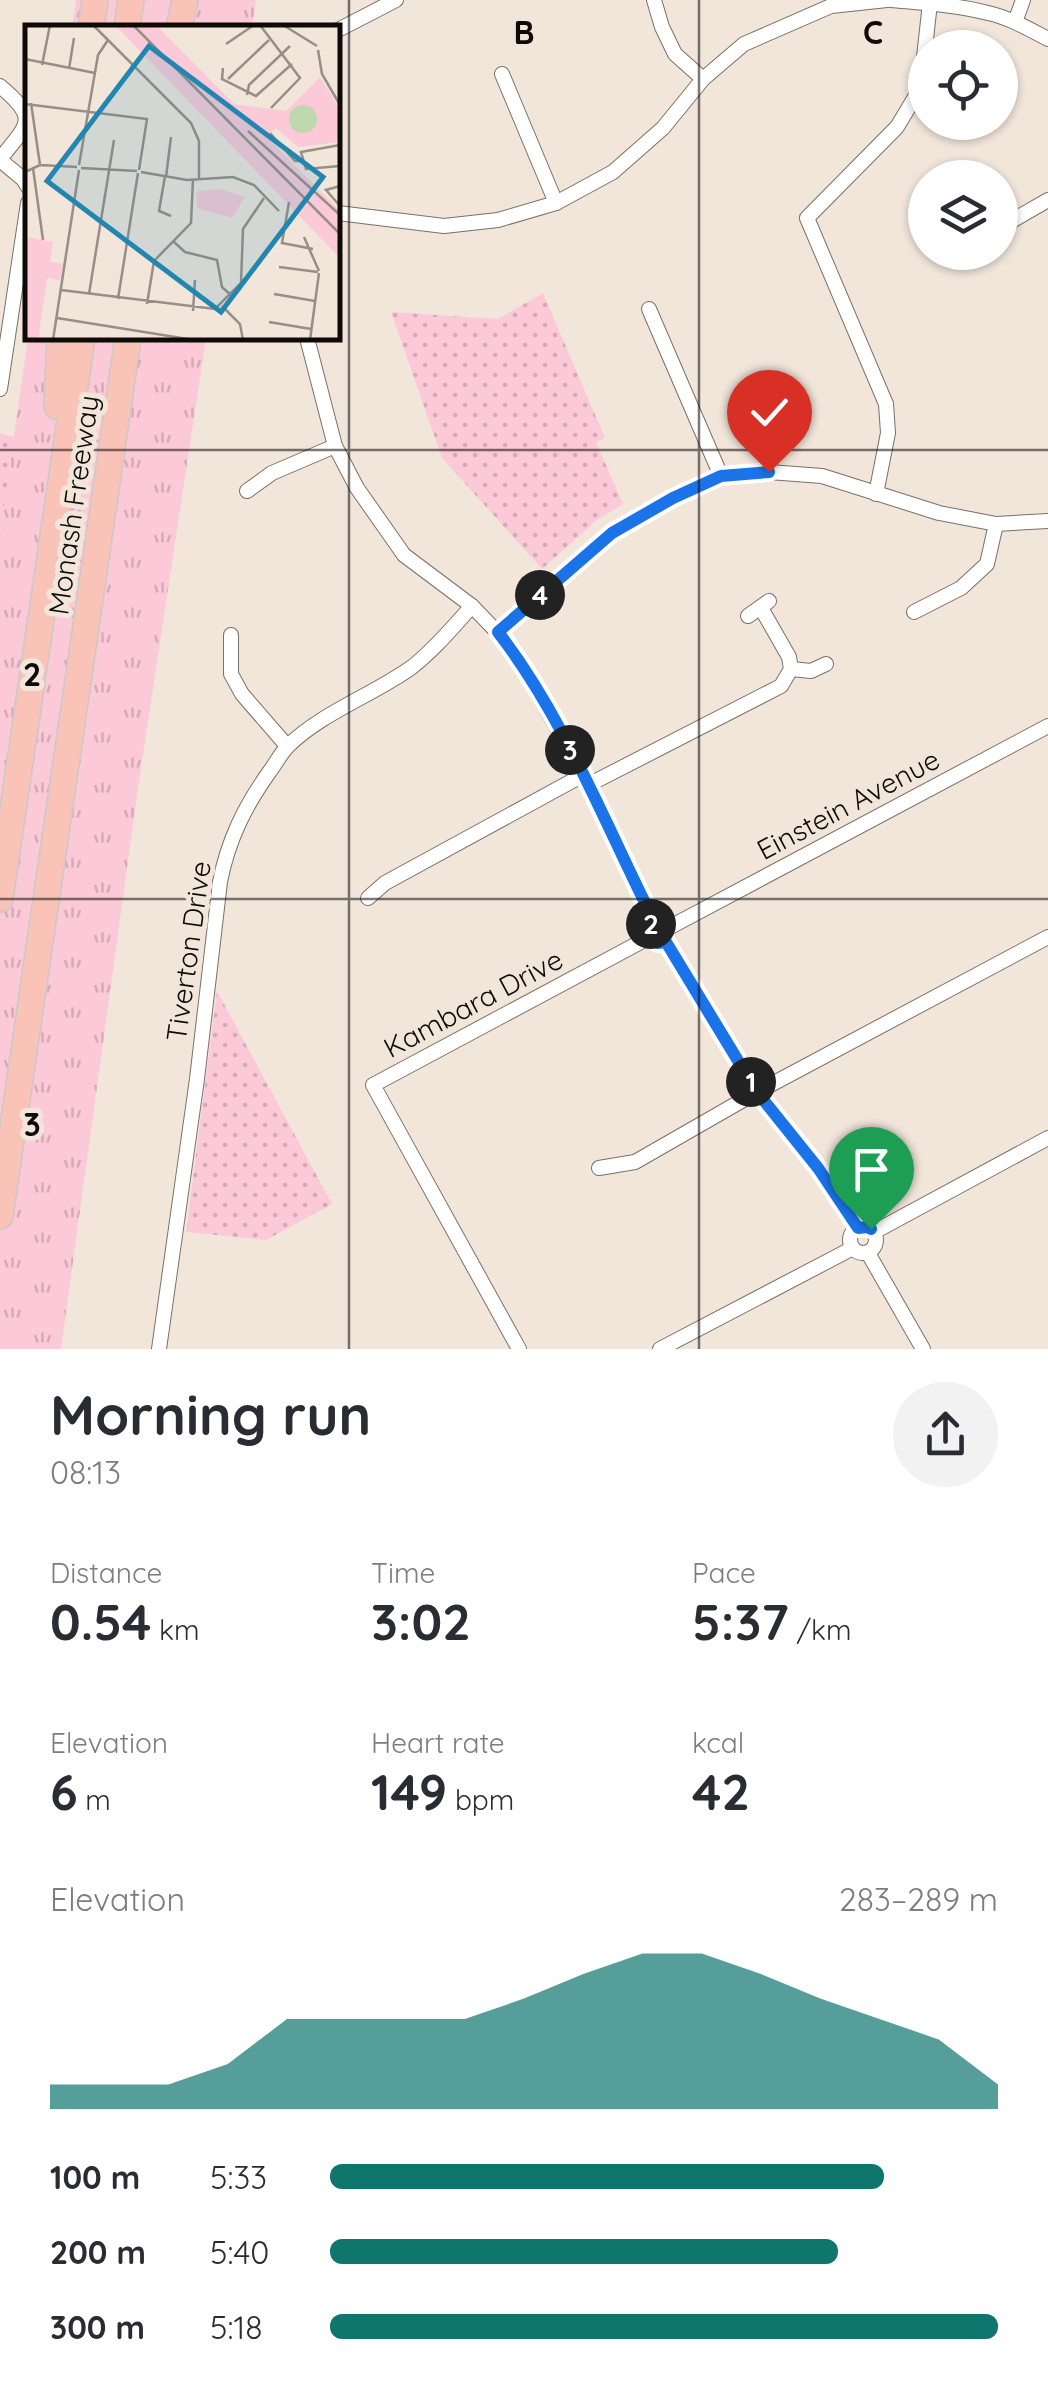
<!DOCTYPE html>
<html lang="en">
<head>
<meta charset="utf-8">
<style>
  body { margin:0; font-family:Quicksand,sans-serif; background:#f2f2f3; color:#2b2b33; height:100vh; display:flex; flex-direction:column; font-size:38px; white-space:nowrap }
  * { box-sizing:border-box; margin:0 }
  p { font-size:32px; color:#7c7c81 }
  .icon { flex:none; width:55px; height:55px; fill:none; stroke:currentColor; stroke-width:2; stroke-linecap:round; stroke-linejoin:round }
  .map { position:relative; height:1349px; overflow:hidden }
  .details { display:flex; flex-direction:column; background:#fff; flex:1 }
  .details>* { flex:none }
  .fabs { position:absolute; left:908px; top:30px; display:grid; gap:20px }
  .fabs a { display:grid; place-items:center; width:110px; height:110px; border-radius:50%; background:#fff; box-shadow:0 2px 8px #0004; font-size:50px }
  .pin { position:absolute; display:grid; place-items:center; width:85px; height:85px; color:#fff; margin:-102px -42px; border-radius:50% 50% 50% 0; rotate:-45deg; box-shadow:0 0 10px #0007 }
  .pin .icon { rotate:45deg }
  .km { position:absolute; width:50px; height:50px; margin:-25px; border-radius:50%; background:#222; color:#fff; font-size:28px; line-height:50px; text-align:center }
  .round { display:grid; place-items:center; flex:none; width:105px; height:105px; border-radius:52px; background:#f2f2f3 }
  .summary { display:flex; align-items:center; justify-content:space-between; height:170px; padding:0 50px }
  h1 { font-size:55px; font-weight:700; line-height:75px }
  .figures { display:grid; grid-template-columns:repeat(3,1fr); gap:15px; height:170px; padding:10px 50px }
  .figures div { display:grid; align-content:center }
  .figures b { font-size:50px; font-weight:700 }
  .figures small { font-size:28px; font-weight:400 }
  .figures p { font-size:28px }
  .chart { height:280px; padding:20px 50px }
  .chart p { display:flex; justify-content:space-between }
  .chart svg { width:100%; height:180px; margin-top:10px; fill:#0f766e; opacity:.7 }
  ul { padding:0 50px; list-style:none; font-size:32px }
  li { display:grid; grid-template-columns:160px 120px 1fr; align-items:center; height:75px }
  li i { height:25px; border-radius:12px; background:#0f766e }
  .map>svg:first-child { display:block }
</style>
</head>
<body>
<div class="map">
<svg width="1048" height="1349" viewBox="0 0 1048 1349">
  <defs>
    <pattern id="grass-tufts" width="24" height="20" patternUnits="userSpaceOnUse" patternTransform="scale(2.5)"><rect width="24" height="20" fill="#fbc9d8"/><path d="M3 7l-1-3M5 7V3M7 7l1-3M15 17l-1-3M17 17v-4M19 17l1-3" fill="none" stroke="#d6abb8"/></pattern>
    <pattern id="park-dots" width="8" height="8" patternUnits="userSpaceOnUse" patternTransform="scale(2.5)"><rect width="8" height="8" fill="#fbc9d8"/><path d="M2 2h.1M6 6h.1" fill="none" stroke="#d6abb8" stroke-width="1.8" stroke-linecap="round"/></pattern>
  </defs>
  <rect width="100%" height="100%" fill="#f2e6db"/>
  <g fill="url(#grass-tufts)">
    <polygon points="76,0 256,0 252,27 72,28"/>
    <polygon points="28,338 206,338 139,781 61,1349 0,1349 0,532"/>
  </g>
  <g fill="url(#park-dots)">
    <polygon points="543,293 605,438 596,442 623,504 598,519 542,569 442,458 391,312 498,319"/>
    <polygon points="0,433 14,437 0,532"/>
    <polygon points="217,991 332,1204 266,1240 186,1232"/>
  </g>
  <g fill="none" stroke-linecap="round" stroke-linejoin="round">
    <defs>
      <g id="minor">
        <polyline points="654,0 662,27 675,54 703,79"/>
        <path d="M891,0C923,3 957,5 988,13C1010,18 1029,29 1048,39"/>
        <polyline points="1015,22 1023,0"/>
        <polyline points="338,30 396,0"/>
        <polyline points="925,48 930,3"/>
        <polyline points="502,74 556,203"/>
        <path d="M0,86C39,119 29,123 0,159"/>
        <polyline points="0,160 23,179 28,187"/>
        <polyline points="338,213 444,226 498,220 556,203 613,172 663,128 703,79 744,44 831,6 887,0"/>
        <polyline points="1000,234 1008,223 1048,200"/>
        <polyline points="649,309 721,476"/>
        <polyline points="307,338 335,446 357,488 404,555 472,606 498,633 521,663 583,775 654,921"/>
        <polyline points="0,389 28,203"/>
        <polyline points="247,491 272,473 335,446"/>
        <polyline points="876,494 888,433 886,404 807,218 897,127 921,87 925,48"/>
        <polyline points="914,612 961,588 987,564 996,524"/>
        <polyline points="748,616 769,601"/>
        <polyline points="498,633 612,533 673,498 721,476 769,472 822,476 939,513 996,524 1048,521"/>
        <polyline points="231,635 231,674 242,694 287,746"/>
        <polyline points="791,669 811,671 826,664"/>
        <polyline points="588,785 781,686 791,669 789,657 761,608"/>
        <polyline points="368,898 385,883 583,775"/>
        <polyline points="672,926 1048,726"/>
        <polyline points="666,942 757,1092 818,1168 857,1228"/>
        <polyline points="599,1168 635,1162 757,1092 1048,937"/>
        <circle cx="863" cy="1240" r="13"/>
        <polyline points="874,1232 1048,1138"/>
        <polyline points="868,1253 923,1349"/>
        <path d="M159,1349L197,1079L220,882C228,840 245,806 270,771C276,763 281,753 288,746C321,713 375,694 412,667C434,650 453,627 472,606"/>
        <polyline points="519,1349 373,1085 650,937"/>
        <polyline points="660,1349 853,1248"/>
      </g>
      <g id="motorway">
        <polyline points="91,28 95,0"/>
        <polyline points="127,28 131,0"/>
        <polyline points="179,28 185,0"/>
        <polyline points="57,406 60,338"/>
        <polyline points="0,899 82,338"/>
        <polyline points="0,1216 128,338"/>
      </g>
    </defs>
    <use href="#minor" stroke="#7a7066" stroke-width="16"/>
    <use href="#motorway" stroke="#cac9c8" stroke-width="28"/>
    <use href="#minor" stroke="#fff" stroke-width="14"/>
    <use href="#motorway" stroke="#fac3b8" stroke-width="25"/>
  </g>
  <g fill="none" stroke-linecap="round" stroke-linejoin="round">
    <defs>
      <path id="route" d="M769,472L721,476L673,498L612,533L498,632C565,719 605,824 654,921L649,928L650,937L658,943L666,942L757,1092L818,1168L858,1228L867,1227L871,1229"/>
    </defs>
    <use href="#route" stroke="#fff" stroke-width="20"/>
    <use href="#route" stroke="#1a73e8" stroke-width="12"/>
  </g>
  <path fill="none" stroke="#0e0a07" stroke-width="2.5" stroke-opacity="0.55" d="M349,0V1349M699,0V1349M0,450H1048M0,899H1048"/>
  <g text-anchor="middle" dominant-baseline="central" stroke-width="10" stroke-linejoin="round" paint-order="stroke">
    <g font-size="28" fill="#0e0a07" stroke="#f2e6db">
      <text transform="translate(73 505) rotate(-82)">Monash Freeway</text>
      <text transform="translate(848 804) rotate(-28)">Einstein Avenue</text>
      <text transform="translate(188 951) rotate(-82)">Tiverton Drive</text>
      <text transform="translate(473 1003) rotate(-28)">Kambara Drive</text>
    </g>
  </g>
  <g transform="translate(25 25)">
    <rect width="315" height="315" fill="#f2e6db"/>
    <path d="M90,0H131L315,186V233Z" fill="#fbc9d8"/>
    <path d="M295,52L315,85V117L273,122L251,103L240,111L209,79L261,86ZM196,164L220,172L207,193L172,183V166ZM0,212L28,217L25,237L38,239L35,255L22,253L13,315L0,314Z" fill="#fbc9d8"/>
    <path d="M264 94a14 14 0 1 1 28 0a14 14 0 1 1-28 0Z" fill="#c0d8ad"/>
    <path fill="none" stroke="#978e86" stroke-width="2.5" d="M68,0L166,98L174,116V154M108,0L315,209M235,0L275,53L246,83M258,0L292,21M201,19L229,0M293,25L297,49L315,80M0,34L70,48M17,40L25,0M198,43L197,54L231,71L267,39M44,44L49,13M203,54L244,15M222,70L224,60L265,21M6,78L15,140M0,79L122,94L114,145M223,106L315,190M245,108L270,136H277M315,120L276,127L281,144L315,141M54,140L73,30L83,15M8,143L18,215M56,143L112,146M0,147L15,140L52,142M116,147L162,155L208,152L229,160L254,186M140,151L134,186L146,191M141,152L146,112M315,161L301,165L315,181M264,177L257,218L288,224M279,212L294,246M149,217L160,227L192,235L197,262L207,271M254,242L293,247M36,265L190,284L216,258L218,204L239,173M64,269L89,115M249,269L290,276M93,274L113,148M122,279L129,236L166,198L168,154M197,281L215,299L218,315M168,286L170,255M32,293L169,315M244,297L286,304M28,315L54,145M285,315L294,248"/>
    <path fill="#2186b0" fill-opacity="0.15" stroke="#2186b0" stroke-width="5" d="M124,21L298,152L196,287L22,156Z"/>
    <rect width="315" height="315" fill="none" stroke="#0e0a07" stroke-width="5"/>
  </g>
  <g font-size="32" text-anchor="middle" font-weight="bold" fill="#0e0a07" stroke="#f2e6db" stroke-width="10" stroke-linejoin="round" paint-order="stroke">
    <text x="524" y="44">B</text>
    <text x="873" y="44">C</text>
    <text x="32" y="686">2</text>
    <text x="32" y="1136">3</text>
  </g>
</svg>
<div class="fabs">
<a><svg class="icon" aria-label="locate" viewBox="0 0 24 24"><circle cx="12" cy="12" r="6"/><path d="M12 2v4M12 18v4M2 12h4M18 12h4"/></svg></a>
<a><svg class="icon" aria-label="layers" viewBox="0 0 24 24"><path d="M12 4l9 5-9 5-9-5zM3 14l9 5 9-5"/></svg></a>
</div>
<div class="pin" style="left:871px;top:1229px;background:#1e9e55"><svg class="icon" aria-label="arrive" viewBox="0 0 24 24"><path d="M6 21V4h12l-3 4 3 4H6"/></svg></div>
<div class="pin" style="left:769px;top:472px;background:#d93025"><svg class="icon" aria-label="check" viewBox="0 0 24 24"><path d="M5 12l5 5 9-10"/></svg></div>
<b class="km" style="left:751px;top:1082px">1</b>
<b class="km" style="left:651px;top:924px">2</b>
<b class="km" style="left:570px;top:750px">3</b>
<b class="km" style="left:540px;top:595px">4</b>
</div>
<section class="details">
<div class="summary"><div><h1>Morning run</h1><p>08:13</p></div><a class="round"><svg class="icon" aria-label="share" viewBox="0 0 24 24"><path d="M12 15V3M7 8l5-5 5 5M5 13v7h14v-7"/></svg></a></div>
<div class="figures">
<div><p>Distance</p><b>0.54<small> km</small></b></div>
<div><p>Time</p><b>3:02</b></div>
<div><p>Pace</p><b>5:37<small> /km</small></b></div>
</div>
<div class="figures">
<div><p>Elevation</p><b>6<small> m</small></b></div>
<div><p>Heart rate</p><b>149<small> bpm</small></b></div>
<div><p>kcal</p><b>42</b></div>
</div>
<div class="chart"><p><span>Elevation</span>283–289 m</p>
<svg viewBox="0 0 160 44" preserveAspectRatio="none"><path d="M0 44V38L10 38L20 38L30 33L40 22L50 22L60 22L70 22L80 17L90 11L100 6L110 6L120 11L130 17L140 22L150 27L160 38V44z"/></svg>
</div>
<ul>
<li><b>100 m</b>5:33<i style="width:83%"></i></li>
<li><b>200 m</b>5:40<i style="width:76%"></i></li>
<li><b>300 m</b>5:18<i style="width:100%"></i></li>
</ul>
</section>
</body>
</html>
